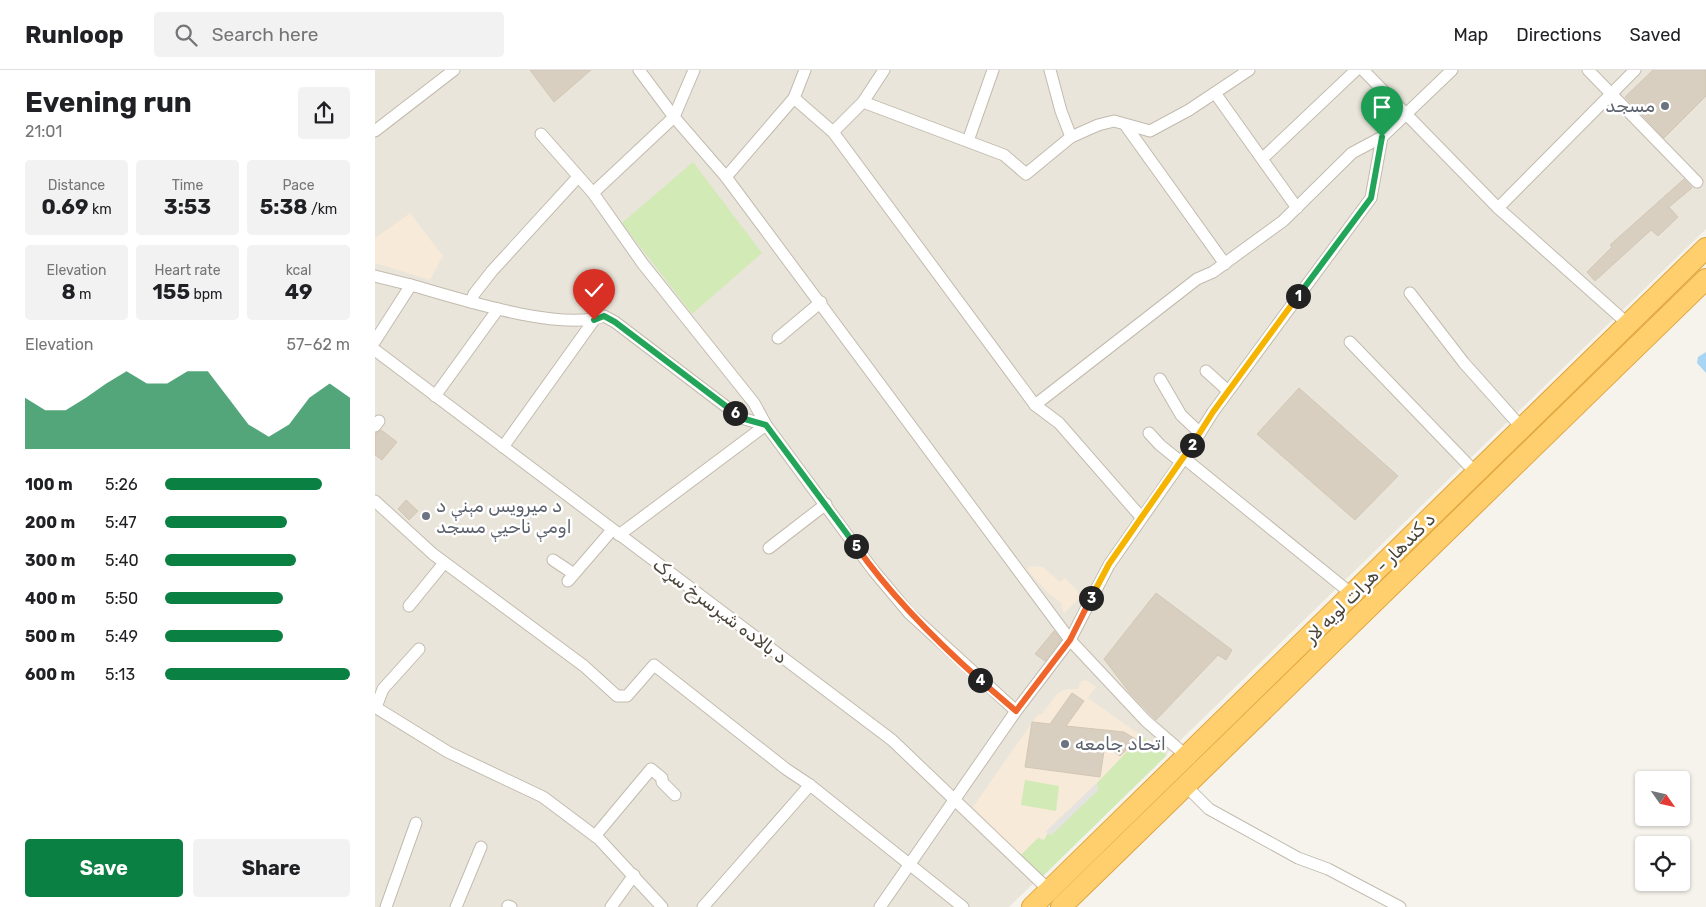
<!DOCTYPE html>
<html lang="en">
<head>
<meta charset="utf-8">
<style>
  body { margin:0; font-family:Rubik,"Noto Naskh Arabic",sans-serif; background:#f2f2f2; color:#202124; height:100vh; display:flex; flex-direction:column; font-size:19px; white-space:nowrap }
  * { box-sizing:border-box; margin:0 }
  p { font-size:16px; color:#757577 }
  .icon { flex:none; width:28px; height:28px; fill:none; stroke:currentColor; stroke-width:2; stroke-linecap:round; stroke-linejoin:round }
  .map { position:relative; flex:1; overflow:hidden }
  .sheet { display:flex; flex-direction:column; background:#fff; width:375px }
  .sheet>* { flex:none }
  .needle { width:32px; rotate:124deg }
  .buttons { position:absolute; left:1260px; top:701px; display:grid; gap:10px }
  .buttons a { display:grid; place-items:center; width:55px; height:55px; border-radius:5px; background:#fff; box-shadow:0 1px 4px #0004; font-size:25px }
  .pin { position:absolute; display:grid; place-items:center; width:42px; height:42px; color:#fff; margin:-51px -21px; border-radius:50% 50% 50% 0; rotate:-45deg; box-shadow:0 0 5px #0007 }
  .pin .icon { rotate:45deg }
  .km { position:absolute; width:25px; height:25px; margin:-12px; border-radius:50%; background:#222; color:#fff; font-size:14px; line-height:25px; text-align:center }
  .round { display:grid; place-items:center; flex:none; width:52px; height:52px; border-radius:5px; background:#f2f2f2 }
  .headline { display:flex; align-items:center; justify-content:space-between; height:85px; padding:0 25px }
  h1 { font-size:28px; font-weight:700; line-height:38px }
  .stats { display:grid; grid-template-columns:repeat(3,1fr); gap:8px; height:85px; padding:5px 25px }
  .stats div { display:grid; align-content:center; border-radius:5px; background:#f2f2f2; text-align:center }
  .stats b { font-size:21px; font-weight:700 }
  .stats small { font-size:14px; font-weight:400 }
  .stats p { font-size:14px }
  .chart { height:140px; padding:10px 25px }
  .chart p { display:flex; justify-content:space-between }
  .chart svg { width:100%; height:90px; margin-top:5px; fill:#0b8043; opacity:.7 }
  .action { display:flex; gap:10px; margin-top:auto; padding:10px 25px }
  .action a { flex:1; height:58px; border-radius:5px; background:#0b8043; color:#fff; font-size:20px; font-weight:700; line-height:58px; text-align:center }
  .action a+a { background:#f2f2f2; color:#202124 }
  ul { padding:0 25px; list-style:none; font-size:16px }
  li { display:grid; grid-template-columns:80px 60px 1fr; align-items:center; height:38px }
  li i { height:12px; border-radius:6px; background:#0b8043 }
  header { display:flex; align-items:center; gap:30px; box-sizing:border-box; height:70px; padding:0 25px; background:#fff; border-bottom:1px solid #e0e0e0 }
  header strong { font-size:24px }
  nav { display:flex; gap:28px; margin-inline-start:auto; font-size:18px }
  .search { width:350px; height:45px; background:#f2f2f2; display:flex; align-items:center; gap:12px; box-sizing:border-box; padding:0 18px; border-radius:5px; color:#757577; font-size:19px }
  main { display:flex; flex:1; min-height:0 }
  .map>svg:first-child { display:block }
</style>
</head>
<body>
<header>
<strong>Runloop</strong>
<div class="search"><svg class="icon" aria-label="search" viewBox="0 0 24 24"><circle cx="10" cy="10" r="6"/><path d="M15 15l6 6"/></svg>Search here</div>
<nav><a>Map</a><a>Directions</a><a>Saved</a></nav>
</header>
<main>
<section class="sheet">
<div class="headline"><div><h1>Evening run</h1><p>21:01</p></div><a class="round"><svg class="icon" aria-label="share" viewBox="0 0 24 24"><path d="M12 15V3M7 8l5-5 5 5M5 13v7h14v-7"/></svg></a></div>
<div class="stats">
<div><p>Distance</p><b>0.69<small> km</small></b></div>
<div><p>Time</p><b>3:53</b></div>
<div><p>Pace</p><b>5:38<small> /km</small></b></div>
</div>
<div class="stats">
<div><p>Elevation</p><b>8<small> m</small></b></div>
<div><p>Heart rate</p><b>155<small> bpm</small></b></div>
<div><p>kcal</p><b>49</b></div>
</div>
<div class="chart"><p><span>Elevation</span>57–62 m</p>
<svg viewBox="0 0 160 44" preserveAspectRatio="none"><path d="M0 44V19L10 25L20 25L30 19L40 12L50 6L60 12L70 12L80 6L90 6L100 19L110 32L120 38L130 32L140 19L150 12L160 19V44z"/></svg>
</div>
<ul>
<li><b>100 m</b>5:26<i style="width:85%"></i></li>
<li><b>200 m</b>5:47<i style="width:66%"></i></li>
<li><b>300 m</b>5:40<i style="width:71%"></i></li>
<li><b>400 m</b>5:50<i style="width:64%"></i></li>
<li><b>500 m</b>5:49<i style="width:64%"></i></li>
<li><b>600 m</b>5:13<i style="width:100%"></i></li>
</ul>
<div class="action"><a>Save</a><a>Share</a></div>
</section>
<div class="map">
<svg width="1331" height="837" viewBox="0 0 1331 837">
  <rect width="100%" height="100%" fill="#f6f3ec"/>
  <polygon fill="#eae5da" points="0,0 1331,0 1331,159 634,837 0,837"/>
  <g fill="#f7ead8">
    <polygon points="35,143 68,186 55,210 0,193 0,168"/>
    <polygon points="655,496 668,497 685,512 690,508 707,526 689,543 686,537 687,534 673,523 652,500"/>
    <polygon points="711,610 721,617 713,628 767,666 735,701 671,761 673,763 669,770 663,768 645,786 598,737 663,644 667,644 683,623 692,619 703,619 706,611"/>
  </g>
  <g fill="#d2eab5">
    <polygon points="318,92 387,183 317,244 247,153"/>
    <polygon points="767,666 792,685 667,807 645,786 663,768 669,770 673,763 676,765 723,720 722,713"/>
    <polygon points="650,710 684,716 681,741 646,735"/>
  </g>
  <polygon fill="#e5e3e0" points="722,713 723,720 685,757 676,765 671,762"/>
  <polygon fill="#a9d4f2" points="1331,282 1331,303 1322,293 1323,287"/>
  <g fill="#d8cfc1" stroke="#d3c7b4">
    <polygon points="155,0 216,0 179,32"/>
    <polygon points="1278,0 1331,0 1331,26 1289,68 1250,27"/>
    <polygon points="1309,109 1317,118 1294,137 1303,147 1283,166 1276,160 1220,211 1212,202 1237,177 1235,175"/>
    <polygon points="924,318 1023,406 980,450 882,364"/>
    <polygon points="6,360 22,372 7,390 0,385 0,363"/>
    <polygon points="31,430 43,441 34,450 23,439"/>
    <polygon points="781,523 857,580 851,590 843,585 781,650 755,623 729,589"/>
    <polygon points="679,561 686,570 670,591 660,584"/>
    <polygon points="697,623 709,631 691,656 749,662 762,670 745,686 730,675 725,707 650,697 657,652 675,654"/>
  </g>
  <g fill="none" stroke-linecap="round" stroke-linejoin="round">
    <defs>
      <g id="street">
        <polyline points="264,0 299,47 351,107 695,570 771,651 815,689"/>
        <polyline points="675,0 686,41 696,67"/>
        <polyline points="988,0 1123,138 1253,254"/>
        <polyline points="1213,0 1322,112"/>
        <polyline points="840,23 922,138"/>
        <polyline points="419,28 458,62 660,335 684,353 766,447"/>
        <polyline points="488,32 629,85 651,104 696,67 723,55 739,51 775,61 814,40 874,0"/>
        <polyline points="751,56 850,194"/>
        <polyline points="0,61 79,0"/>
        <polyline points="458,62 488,32 509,0"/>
        <polyline points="166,64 218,123 268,194 379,333 391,355 498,500 534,543 641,641"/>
        <polyline points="593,71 618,0"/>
        <polyline points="888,88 981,0"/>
        <polyline points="351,107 419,28 430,0"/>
        <polyline points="218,123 299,47 319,0"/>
        <polyline points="1123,138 1260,0"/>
        <polyline points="0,206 36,215 0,271"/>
        <path d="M36,215C82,228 185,262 229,246L240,252L366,348L391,355"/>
        <polyline points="1035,223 1089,293 1147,358"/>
        <polyline points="96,232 99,224 117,201 203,107"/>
        <polyline points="403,268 446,232"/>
        <polyline points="975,272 1101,403"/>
        <polyline points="0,280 517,670 675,821"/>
        <polyline points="831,301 853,321"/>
        <polyline points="785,309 806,345 825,363"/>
        <polyline points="60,326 123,239"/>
        <polyline points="660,335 822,209 838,202 908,151 977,83 1007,67 1077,0"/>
        <polyline points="0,356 4,351"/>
        <polyline points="774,363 785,375 806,392"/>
        <polyline points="128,377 219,250"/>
        <polyline points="809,388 978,525"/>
        <polyline points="0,431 58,484 209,596 242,626 252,626 279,595 411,699 435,715 588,837"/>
        <polyline points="244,465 391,355"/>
        <polyline points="394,478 451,434"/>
        <polyline points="178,490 199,504"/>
        <polyline points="193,511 237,460"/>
        <polyline points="34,536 69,493"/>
        <polyline points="0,637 73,682 168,727 224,769 287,837"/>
        <polyline points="1,637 8,619 44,579"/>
        <polyline points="811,716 834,739 923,788 953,799 1025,837"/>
        <polyline points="220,766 276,699 287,708 287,712 300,725"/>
        <polyline points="133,836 136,837"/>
        <polyline points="11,837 41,753"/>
        <polyline points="81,837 106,777"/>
        <polyline points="236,837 259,805"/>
        <polyline points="328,837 435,715"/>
        <polyline points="505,837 641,641 695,570 734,495 809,388 838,342 996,128 1007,67"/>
      </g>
      <g id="highway">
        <polyline points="657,837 1331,178"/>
        <polyline points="686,837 1331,209"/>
      </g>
    </defs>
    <use href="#street" stroke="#c2bbae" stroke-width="13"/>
    <use href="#highway" stroke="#e0a43c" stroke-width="22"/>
    <use href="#street" stroke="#fff" stroke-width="11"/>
    <use href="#highway" stroke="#ffcf6e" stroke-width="20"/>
  </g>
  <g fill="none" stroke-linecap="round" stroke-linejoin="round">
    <defs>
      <polyline id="split-1" points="923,226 996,128 1007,67"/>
      <polyline id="split-2" points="817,375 838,342 923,226"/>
      <polyline id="split-3" points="716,528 734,494 817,375"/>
      <polyline id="split-4" points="605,610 641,641 695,570 716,528"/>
      <path id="split-5" d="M481,476C516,526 559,569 605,610"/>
      <polyline id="split-6" points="360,343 366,348 391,355 481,476"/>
      <polyline id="split-7" points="219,250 229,246 240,252 360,343"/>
    </defs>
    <use href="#split-1" stroke="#fff" stroke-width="10"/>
    <use href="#split-2" stroke="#fff" stroke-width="10"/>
    <use href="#split-3" stroke="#fff" stroke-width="10"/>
    <use href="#split-4" stroke="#fff" stroke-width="10"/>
    <use href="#split-5" stroke="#fff" stroke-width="10"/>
    <use href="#split-6" stroke="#fff" stroke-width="10"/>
    <use href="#split-7" stroke="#fff" stroke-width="10"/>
    <use href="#split-1" stroke="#22a559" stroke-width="6"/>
    <use href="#split-2" stroke="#f5b400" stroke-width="6"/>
    <use href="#split-3" stroke="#f5b400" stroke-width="6"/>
    <use href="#split-4" stroke="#f0652b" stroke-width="6"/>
    <use href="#split-5" stroke="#f0652b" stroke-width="6"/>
    <use href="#split-6" stroke="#22a559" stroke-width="6"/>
    <use href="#split-7" stroke="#22a559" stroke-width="6"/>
  </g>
  <g fill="#6b7280" stroke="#fff" stroke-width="2">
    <circle cx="1290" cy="36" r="5"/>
    <circle cx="51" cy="446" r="5"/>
    <circle cx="690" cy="674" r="5"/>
  </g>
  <g text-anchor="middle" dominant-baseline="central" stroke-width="5" stroke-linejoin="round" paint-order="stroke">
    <g font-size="18" fill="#5b616d" stroke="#fff" text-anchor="start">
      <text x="1280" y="36" text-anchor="end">مسجد</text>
      <text x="61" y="436">د ميرویس مېنې د<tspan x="61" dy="21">اومې ناحيې مسجد</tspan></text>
      <text x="700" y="674">اتحاد جامعه</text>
    </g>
    <g font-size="18" fill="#4b4439" stroke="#fff">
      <text transform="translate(995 508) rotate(-45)">د کندهار - هرات لويه لار</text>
      <text transform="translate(345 541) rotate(37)">د بالاده شېرسرخ سړک</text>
    </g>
  </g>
</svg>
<div class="buttons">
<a><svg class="needle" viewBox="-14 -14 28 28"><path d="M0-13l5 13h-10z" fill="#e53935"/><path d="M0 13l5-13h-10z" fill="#757577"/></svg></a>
<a><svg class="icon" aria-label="locate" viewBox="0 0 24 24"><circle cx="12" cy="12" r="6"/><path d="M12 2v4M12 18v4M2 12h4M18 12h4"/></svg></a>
</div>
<div class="pin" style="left:1007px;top:67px;background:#1e9e55"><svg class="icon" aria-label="arrive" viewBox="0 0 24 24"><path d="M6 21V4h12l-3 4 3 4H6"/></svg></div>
<div class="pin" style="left:219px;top:250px;background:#d93025"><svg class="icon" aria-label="check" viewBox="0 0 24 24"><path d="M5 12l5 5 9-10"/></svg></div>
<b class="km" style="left:923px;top:226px">1</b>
<b class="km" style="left:817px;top:375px">2</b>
<b class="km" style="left:716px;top:528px">3</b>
<b class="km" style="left:605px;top:610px">4</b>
<b class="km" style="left:481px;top:476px">5</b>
<b class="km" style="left:360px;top:343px">6</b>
</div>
</main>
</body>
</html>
